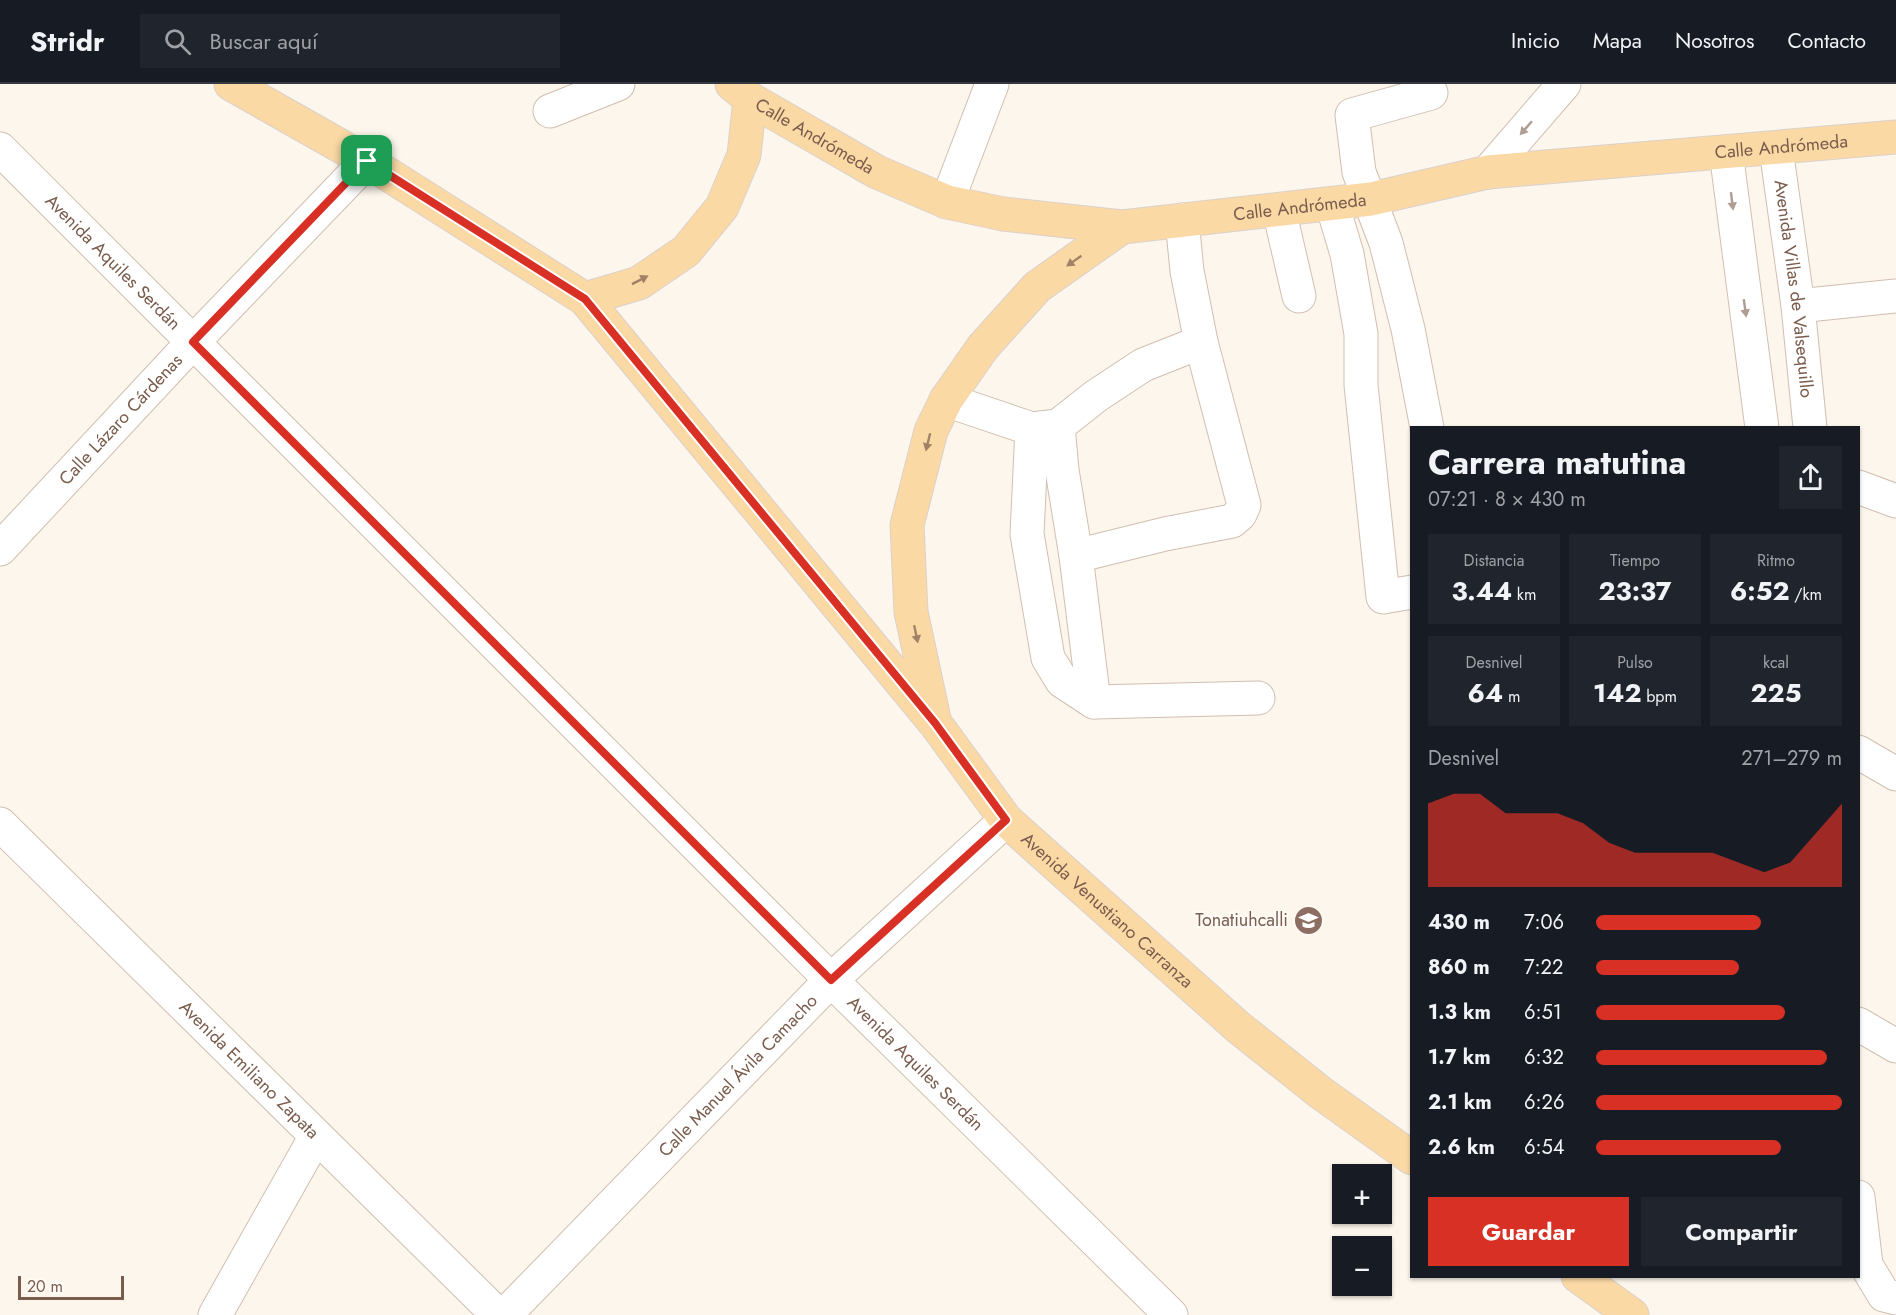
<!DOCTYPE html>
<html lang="es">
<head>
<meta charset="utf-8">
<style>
  body { margin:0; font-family:Jost,sans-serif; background:#20242c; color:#f1f3f6; height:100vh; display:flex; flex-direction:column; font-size:22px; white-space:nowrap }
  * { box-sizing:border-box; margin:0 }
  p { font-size:20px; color:#9ea1a6 }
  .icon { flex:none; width:33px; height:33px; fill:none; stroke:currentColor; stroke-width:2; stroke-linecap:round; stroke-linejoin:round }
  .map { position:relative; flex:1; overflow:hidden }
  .drawer { position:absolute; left:1410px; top:342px; width:450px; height:852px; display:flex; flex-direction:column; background:#171b24; border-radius:0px; box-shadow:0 2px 4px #0004 }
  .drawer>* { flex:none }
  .controls { position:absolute; left:1332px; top:1080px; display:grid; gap:12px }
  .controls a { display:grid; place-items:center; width:60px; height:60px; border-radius:0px; background:#171b24; box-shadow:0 2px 4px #0004; font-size:30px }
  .scale { position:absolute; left:18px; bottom:15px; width:106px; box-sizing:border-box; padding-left:6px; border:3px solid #7a5c4d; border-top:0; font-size:16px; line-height:21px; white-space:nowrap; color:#7a5c4d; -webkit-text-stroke:4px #fffaf3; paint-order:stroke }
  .pin { position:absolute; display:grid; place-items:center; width:51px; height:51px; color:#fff; margin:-26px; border-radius:12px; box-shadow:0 3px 9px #0006 }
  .round { display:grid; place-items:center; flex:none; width:63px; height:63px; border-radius:0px; background:#20242c }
  .head { display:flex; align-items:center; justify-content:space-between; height:102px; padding:0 18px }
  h1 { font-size:33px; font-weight:700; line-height:45px }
  .metrics { display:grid; grid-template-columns:repeat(3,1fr); gap:9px; height:102px; padding:6px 18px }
  .metrics div { display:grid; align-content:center; border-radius:0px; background:#20242c; text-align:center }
  .metrics b { font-size:26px; font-weight:700 }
  .metrics small { font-size:16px; font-weight:400 }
  .metrics p { font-size:16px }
  .chart { height:168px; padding:12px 18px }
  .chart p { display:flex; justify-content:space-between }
  .chart svg { width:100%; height:108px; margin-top:6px; fill:#d93025; opacity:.7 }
  .cta { display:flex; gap:12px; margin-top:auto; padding:12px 18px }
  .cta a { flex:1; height:69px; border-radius:0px; background:#d93025; color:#fff; font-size:24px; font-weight:700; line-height:69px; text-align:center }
  .cta a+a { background:#20242c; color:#f1f3f6 }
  ul { padding:0 18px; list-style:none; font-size:20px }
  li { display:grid; grid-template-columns:96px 72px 1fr; align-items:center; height:45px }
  li i { height:15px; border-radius:8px; background:#d93025 }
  header { display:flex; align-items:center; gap:36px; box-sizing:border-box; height:84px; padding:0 30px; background:#171b24; border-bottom:2px solid #363941 }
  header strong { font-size:28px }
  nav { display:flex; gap:33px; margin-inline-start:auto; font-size:21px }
  .search { width:420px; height:54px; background:#20242c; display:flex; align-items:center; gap:15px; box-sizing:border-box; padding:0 21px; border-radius:0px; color:#9ea1a6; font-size:22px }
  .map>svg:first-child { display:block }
</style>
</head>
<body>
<header>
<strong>Stridr</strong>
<div class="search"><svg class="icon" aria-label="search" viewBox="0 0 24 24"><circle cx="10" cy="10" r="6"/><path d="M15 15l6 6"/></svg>Buscar aquí</div>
<nav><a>Inicio</a><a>Mapa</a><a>Nosotros</a><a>Contacto</a></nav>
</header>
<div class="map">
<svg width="1896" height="1231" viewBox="0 0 1896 1231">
  <rect width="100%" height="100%" fill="#fdf6ec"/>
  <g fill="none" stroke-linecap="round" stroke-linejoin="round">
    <defs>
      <g id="minor">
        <polyline points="550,27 618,0"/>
        <path id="s1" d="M0,65L831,896L1171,1231"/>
        <path id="s2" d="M1776,65L1798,222L1810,344"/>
        <polyline points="1726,68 1762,344"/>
        <polyline points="1488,88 1564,0"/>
        <polyline points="947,118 992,0"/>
        <polyline points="1332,120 1347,170 1361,250 1361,301 1383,513 1412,508"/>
        <polyline points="1279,126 1299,212"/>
        <polyline points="1798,222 1896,212"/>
        <polyline points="1201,258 1143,281 1096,312 1058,342 1032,345 1027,450 1048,574 1062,597 1094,618 1258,614"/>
        <polyline points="946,316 1032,345"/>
        <polyline points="1058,342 1062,386 1076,472 1094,618"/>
        <polyline points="1427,344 1408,245 1386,159 1359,88 1352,31 1431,9"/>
        <polyline points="1858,403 1896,417"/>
        <path id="s3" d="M0,465L193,258L367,77"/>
        <polyline points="1076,472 1165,450 1232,437 1240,430 1244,421 1201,258 1187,187 1182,136"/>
        <polyline points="1858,668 1896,690"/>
        <path id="s4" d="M0,740L498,1231"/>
        <polyline points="1858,940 1896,962"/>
        <polyline points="1858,1113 1866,1181 1884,1211 1896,1214"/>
        <polyline points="215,1231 316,1052"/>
        <path id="s5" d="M505,1231L831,896L1006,736"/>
      </g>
      <g id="major">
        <path id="s6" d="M231,0L367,77L585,215L935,639L1006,736L1238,943L1321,1009L1412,1074"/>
        <path id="s7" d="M732,0L750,15L877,88L947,118L1003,130L1122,143L1371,115L1488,88L1896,53"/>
        <polyline points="585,215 639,199 686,167 722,123 744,71 750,15"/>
        <polyline points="934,635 911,528 907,441 931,347 946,316 983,263 1037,203 1122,143"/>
        <polyline points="1578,1192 1632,1231"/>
      </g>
    </defs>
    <use href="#minor" stroke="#d1beb0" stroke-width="35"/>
    <use href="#major" stroke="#dad1cd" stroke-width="35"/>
    <use href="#minor" stroke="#fff" stroke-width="33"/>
    <use href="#major" stroke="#fbd9a5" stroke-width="33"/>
  </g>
  <defs><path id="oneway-solid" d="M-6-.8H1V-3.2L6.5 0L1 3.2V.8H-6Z" transform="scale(1.5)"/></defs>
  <g fill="#af9d94">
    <use href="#oneway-solid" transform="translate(1526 44) rotate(131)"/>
    <use href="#oneway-solid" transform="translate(1732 117) rotate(83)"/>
    <use href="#oneway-solid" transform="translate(1745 224) rotate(82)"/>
  </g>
  <g fill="#a18267">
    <use href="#oneway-solid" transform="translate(1074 177) rotate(145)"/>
    <use href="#oneway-solid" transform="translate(640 196) rotate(-27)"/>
    <use href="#oneway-solid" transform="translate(928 358) rotate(104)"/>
    <use href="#oneway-solid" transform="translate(916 550) rotate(78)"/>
  </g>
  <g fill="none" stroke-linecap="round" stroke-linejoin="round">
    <defs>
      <polygon id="route" points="367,77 585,215 935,639 1006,736 831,896 193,258"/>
    </defs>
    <use href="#route" stroke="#fff" stroke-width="12"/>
    <use href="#route" stroke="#d93025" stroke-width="8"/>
  </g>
  <defs>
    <symbol id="school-disc" viewBox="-11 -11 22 22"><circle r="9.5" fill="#8d6e63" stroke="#fffaf3"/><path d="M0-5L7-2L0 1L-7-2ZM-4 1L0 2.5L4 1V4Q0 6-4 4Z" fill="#fff"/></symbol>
  </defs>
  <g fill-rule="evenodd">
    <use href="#school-disc" x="1292" y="820" width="33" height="33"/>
  </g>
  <g text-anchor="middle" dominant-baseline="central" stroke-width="4.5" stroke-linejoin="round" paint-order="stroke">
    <g font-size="18" fill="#7a5c4d" stroke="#fffaf3">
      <text stroke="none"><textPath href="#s7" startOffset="98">Calle Andrómeda</textPath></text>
      <text stroke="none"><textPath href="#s7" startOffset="1088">Calle Andrómeda</textPath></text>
      <text stroke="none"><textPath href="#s7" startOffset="602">Calle Andrómeda</textPath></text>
      <text stroke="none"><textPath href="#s1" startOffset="160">Avenida Aquiles Serdán</textPath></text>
      <text stroke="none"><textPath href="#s2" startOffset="141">Avenida Villas de Valsequillo</textPath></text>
      <text stroke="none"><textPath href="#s3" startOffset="177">Calle Lázaro Cárdenas</textPath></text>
      <text stroke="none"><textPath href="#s6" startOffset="1220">Avenida Venustiano Carranza</textPath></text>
      <text stroke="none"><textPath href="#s1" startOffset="1294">Avenida Aquiles Serdán</textPath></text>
      <text stroke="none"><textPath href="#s4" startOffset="350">Avenida Emiliano Zapata</textPath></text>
      <text stroke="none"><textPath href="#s5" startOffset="334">Calle Manuel Ávila Camacho</textPath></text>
    </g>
    <g font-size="18" fill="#785e54" stroke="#fffaf3" text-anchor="end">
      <text x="1288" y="836">Tonatiuhcalli</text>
    </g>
  </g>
</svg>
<div class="controls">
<a>+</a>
<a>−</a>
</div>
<div class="scale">20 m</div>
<div class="pin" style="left:367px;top:77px;background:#1e9e55"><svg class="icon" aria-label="arrive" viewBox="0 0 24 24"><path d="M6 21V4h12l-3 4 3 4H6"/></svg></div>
<section class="drawer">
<div class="head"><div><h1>Carrera matutina</h1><p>07:21 · 8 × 430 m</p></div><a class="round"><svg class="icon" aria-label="share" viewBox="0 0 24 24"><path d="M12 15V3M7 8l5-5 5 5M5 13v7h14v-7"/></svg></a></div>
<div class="metrics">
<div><p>Distancia</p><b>3.44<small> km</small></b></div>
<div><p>Tiempo</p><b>23:37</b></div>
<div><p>Ritmo</p><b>6:52<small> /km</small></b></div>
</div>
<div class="metrics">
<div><p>Desnivel</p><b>64<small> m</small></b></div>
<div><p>Pulso</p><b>142<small> bpm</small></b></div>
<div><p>kcal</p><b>225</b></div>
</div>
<div class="chart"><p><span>Desnivel</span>271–279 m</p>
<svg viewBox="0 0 160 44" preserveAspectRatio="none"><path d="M0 44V10L10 6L20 6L30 14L40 14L50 14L60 18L70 26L80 30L90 30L100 30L110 30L120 34L130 38L140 34L150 22L160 10V44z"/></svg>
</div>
<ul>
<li><b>430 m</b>7:06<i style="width:67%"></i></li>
<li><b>860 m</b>7:22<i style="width:58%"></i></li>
<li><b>1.3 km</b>6:51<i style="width:77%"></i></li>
<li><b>1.7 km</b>6:32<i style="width:94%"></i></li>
<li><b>2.1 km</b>6:26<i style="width:100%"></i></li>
<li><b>2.6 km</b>6:54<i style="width:75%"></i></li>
</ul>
<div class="cta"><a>Guardar</a><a>Compartir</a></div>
</section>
</div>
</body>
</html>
